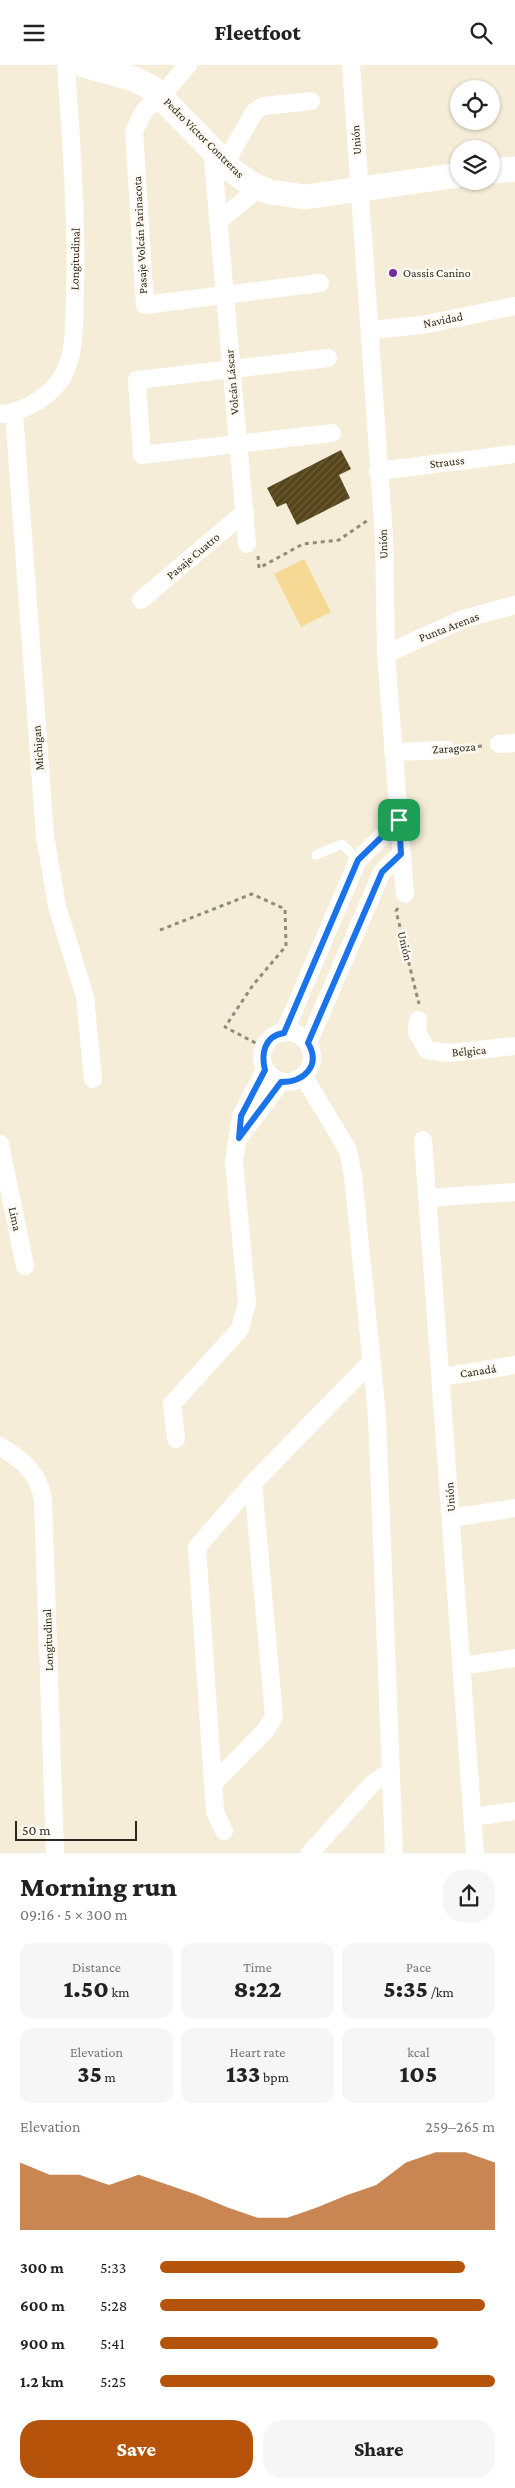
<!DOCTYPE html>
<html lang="en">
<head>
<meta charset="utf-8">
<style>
  body { margin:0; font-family:"Crimson Pro",serif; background:#f6f6f6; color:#222; height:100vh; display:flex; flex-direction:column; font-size:19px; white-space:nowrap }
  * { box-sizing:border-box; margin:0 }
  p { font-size:16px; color:#767676 }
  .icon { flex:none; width:28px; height:28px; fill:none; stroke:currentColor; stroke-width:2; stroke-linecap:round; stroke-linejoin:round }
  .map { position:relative; height:1788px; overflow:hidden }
  .panel { display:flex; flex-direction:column; background:#fff; flex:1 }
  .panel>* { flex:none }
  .buttons { position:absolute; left:450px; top:15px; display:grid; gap:10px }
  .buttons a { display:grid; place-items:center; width:50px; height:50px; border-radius:50%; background:#fff; box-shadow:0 1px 4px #0004; font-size:25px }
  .scale { position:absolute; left:15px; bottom:12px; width:122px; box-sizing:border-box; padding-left:5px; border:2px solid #2c2921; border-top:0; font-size:14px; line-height:18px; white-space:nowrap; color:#2c2921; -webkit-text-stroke:4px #fefaf2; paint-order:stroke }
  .pin { position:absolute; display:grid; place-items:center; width:42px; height:42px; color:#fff; margin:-21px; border-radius:10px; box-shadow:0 2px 8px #0006 }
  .round { display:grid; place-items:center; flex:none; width:52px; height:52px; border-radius:20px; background:#f6f6f6 }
  .head { display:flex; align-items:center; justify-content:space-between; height:85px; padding:0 20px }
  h1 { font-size:28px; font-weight:800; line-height:38px }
  .stats { display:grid; grid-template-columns:repeat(3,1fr); gap:8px; height:85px; padding:5px 20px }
  .stats div { display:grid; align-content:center; border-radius:12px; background:#f6f6f6; text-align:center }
  .stats b { font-size:25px; font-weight:800 }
  .stats small { font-size:14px; font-weight:400 }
  .stats p { font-size:14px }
  .chart { height:140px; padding:10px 20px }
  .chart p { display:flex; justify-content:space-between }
  .chart svg { width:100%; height:90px; margin-top:5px; fill:#b45309; opacity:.7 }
  .cta { display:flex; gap:10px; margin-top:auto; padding:10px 20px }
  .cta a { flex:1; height:58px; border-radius:20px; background:#b45309; color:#fff; font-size:20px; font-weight:800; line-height:58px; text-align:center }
  .cta a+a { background:#f6f6f6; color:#222 }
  ul { padding:0 20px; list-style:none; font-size:16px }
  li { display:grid; grid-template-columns:80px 60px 1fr; align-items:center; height:38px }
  li i { height:12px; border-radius:6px; background:#b45309 }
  header { display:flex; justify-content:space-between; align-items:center; height:65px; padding:0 20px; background:#fff; font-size:22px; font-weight:800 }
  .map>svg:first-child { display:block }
</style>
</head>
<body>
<header><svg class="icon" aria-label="menu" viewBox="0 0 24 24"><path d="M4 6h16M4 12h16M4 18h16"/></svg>Fleetfoot<svg class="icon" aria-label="search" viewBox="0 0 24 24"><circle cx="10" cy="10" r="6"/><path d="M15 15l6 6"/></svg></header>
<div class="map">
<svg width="515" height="1788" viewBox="0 0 515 1788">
  <defs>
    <pattern id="building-hatch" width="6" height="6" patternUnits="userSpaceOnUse" patternTransform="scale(1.25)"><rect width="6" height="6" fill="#56451a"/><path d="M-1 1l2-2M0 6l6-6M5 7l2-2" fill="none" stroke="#6b5d3a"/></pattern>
  </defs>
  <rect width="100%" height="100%" fill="#f5edd8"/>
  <polygon fill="#f6d994" points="304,494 331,547 301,562 274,509"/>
  <polygon fill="url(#building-hatch)" points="341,385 351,404 339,410 350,433 297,460 286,438 277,442 267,423"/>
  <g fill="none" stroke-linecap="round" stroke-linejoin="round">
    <g stroke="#918b7d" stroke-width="3" stroke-dasharray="4 4" stroke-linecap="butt">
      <polyline points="258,491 259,503 303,479 339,475 368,455"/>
      <polyline points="462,683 483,681"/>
      <polyline points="398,843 396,846 419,939"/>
      <polyline points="160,865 252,829 285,844 286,881 253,920 225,962 265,983"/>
    </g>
    <polyline stroke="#fff" stroke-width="9" points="316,790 342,779 358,795"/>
    <g stroke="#fff" stroke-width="18">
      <polyline points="188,0 162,30 144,46 134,66 145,240 320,218"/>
      <polyline points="351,0 384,473 386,589 405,829"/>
      <polyline points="212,84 247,479"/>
      <polyline points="225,98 255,46 264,41 311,36"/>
      <polyline points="220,155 259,123"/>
      <polyline points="371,265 422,260 515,241"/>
      <polyline points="328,293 137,315 142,390 332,368"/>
      <polyline points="14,348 45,771 57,841 85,932 93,1014"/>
      <path d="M0,349C23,347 47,334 61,314C77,288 74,254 75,225C77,150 71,75 66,0"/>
      <polyline points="378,406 515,389"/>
      <polyline points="141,535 245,447"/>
      <polyline points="386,589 463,554 515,540"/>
      <polyline points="499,679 515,678"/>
      <polyline points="393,687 447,685"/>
      <polyline points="418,955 417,967 427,985 449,988 515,981"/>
      <circle cx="287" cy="992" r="25"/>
      <polyline points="284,968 358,795 399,755"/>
      <polyline points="308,978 382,807 401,789"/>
      <polyline points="304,1012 348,1085 353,1111 377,1350 394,1788"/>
      <polyline points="239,1073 281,1017"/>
      <polyline points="423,1075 475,1788"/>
      <polyline points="0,1079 25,1201"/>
      <polyline points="428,1133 515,1127"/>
      <polyline points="442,1312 515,1300"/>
      <polyline points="176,1374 172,1339 240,1264 247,1238 234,1096 241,1051 265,1005"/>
      <path d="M0,1381C22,1395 39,1407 43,1435L55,1788"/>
      <polyline points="253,1418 274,1651 266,1665 213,1719 197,1482 253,1418 371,1297"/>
      <polyline points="451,1453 515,1443"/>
      <polyline points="461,1601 515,1593"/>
      <polyline points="213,1719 215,1747 224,1766"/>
      <polyline points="473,1752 515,1746"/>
      <polyline points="310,1788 372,1719 389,1707"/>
    </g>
    <g stroke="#fff" stroke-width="25">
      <polyline points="84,0 134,14 152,23 233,106 251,119 270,127 305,132 459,110"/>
      <polyline points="491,106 515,104"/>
    </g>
  </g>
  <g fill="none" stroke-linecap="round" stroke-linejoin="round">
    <defs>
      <path id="route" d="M399,755L401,789L382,807L308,978C321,1000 305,1017 281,1017L239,1073L241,1051L265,1005C261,989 264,971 284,968L358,795Z"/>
    </defs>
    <use href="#route" stroke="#fff" stroke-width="10"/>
    <use href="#route" stroke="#1a73e8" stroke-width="6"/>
  </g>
  <circle fill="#752a9d" stroke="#fefaf2" stroke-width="2" cx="393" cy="208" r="5"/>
  <g text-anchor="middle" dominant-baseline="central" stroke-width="5" stroke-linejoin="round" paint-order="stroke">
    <g font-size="12" fill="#2c2921" stroke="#fefaf2">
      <text transform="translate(204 73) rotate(45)">Pedro Víctor Contreras</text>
      <text transform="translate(356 75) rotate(-94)">Unión</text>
      <text transform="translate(140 170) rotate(-93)">Pasaje Volcán Parinacota</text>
      <text transform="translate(75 194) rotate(-89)">Longitudinal</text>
      <text transform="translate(443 255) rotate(-11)">Navidad</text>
      <text transform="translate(232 317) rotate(-95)">Volcán Láscar</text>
      <text transform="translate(447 397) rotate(-7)">Strauss</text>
      <text transform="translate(383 479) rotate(-92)">Unión</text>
      <text transform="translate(193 491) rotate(-40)">Pasaje Cuatro</text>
      <text transform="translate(449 562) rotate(-21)">Punta Arenas</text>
      <text transform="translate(38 683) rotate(-94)">Michigan</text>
      <text transform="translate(454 683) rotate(-4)">Zaragoza</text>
      <text transform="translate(405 881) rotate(76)">Unión</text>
      <text transform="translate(469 986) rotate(-5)">Bélgica</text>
      <text transform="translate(15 1154) rotate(78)">Lima</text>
      <text transform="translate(478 1306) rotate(-9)">Canadá</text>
      <text transform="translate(450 1432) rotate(-94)">Unión</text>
      <text transform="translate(48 1575) rotate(-92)">Longitudinal</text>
    </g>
    <g font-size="12" fill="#2c2921" stroke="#fefaf2" text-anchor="start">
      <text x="403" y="208">Oassis Canino</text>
    </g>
  </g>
</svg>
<div class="buttons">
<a><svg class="icon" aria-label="locate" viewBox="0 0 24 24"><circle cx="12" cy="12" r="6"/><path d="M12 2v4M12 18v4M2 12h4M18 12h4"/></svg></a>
<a><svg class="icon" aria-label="layers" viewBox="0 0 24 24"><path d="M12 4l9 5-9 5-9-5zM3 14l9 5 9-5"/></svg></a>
</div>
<div class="scale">50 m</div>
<div class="pin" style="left:399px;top:755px;background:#1e9e55"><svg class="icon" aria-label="arrive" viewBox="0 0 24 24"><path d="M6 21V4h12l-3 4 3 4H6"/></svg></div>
</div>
<section class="panel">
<div class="head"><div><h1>Morning run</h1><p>09:16 · 5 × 300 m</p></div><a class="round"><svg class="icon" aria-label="share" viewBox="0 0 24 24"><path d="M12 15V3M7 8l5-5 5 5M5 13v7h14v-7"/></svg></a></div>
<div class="stats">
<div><p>Distance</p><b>1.50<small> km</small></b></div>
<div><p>Time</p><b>8:22</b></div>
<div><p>Pace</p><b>5:35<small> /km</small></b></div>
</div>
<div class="stats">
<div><p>Elevation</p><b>35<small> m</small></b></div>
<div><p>Heart rate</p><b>133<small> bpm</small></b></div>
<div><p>kcal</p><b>105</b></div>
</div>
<div class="chart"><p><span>Elevation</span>259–265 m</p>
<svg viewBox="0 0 160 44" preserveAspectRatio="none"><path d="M0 44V11L10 17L20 17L30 22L40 17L50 22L60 27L70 33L80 38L90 38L100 33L110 27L120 22L130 11L140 6L150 6L160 11V44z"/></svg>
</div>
<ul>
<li><b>300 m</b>5:33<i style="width:91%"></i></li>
<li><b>600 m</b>5:28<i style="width:97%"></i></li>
<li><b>900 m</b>5:41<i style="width:83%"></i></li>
<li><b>1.2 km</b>5:25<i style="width:100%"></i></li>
</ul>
<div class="cta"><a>Save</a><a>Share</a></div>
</section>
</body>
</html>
